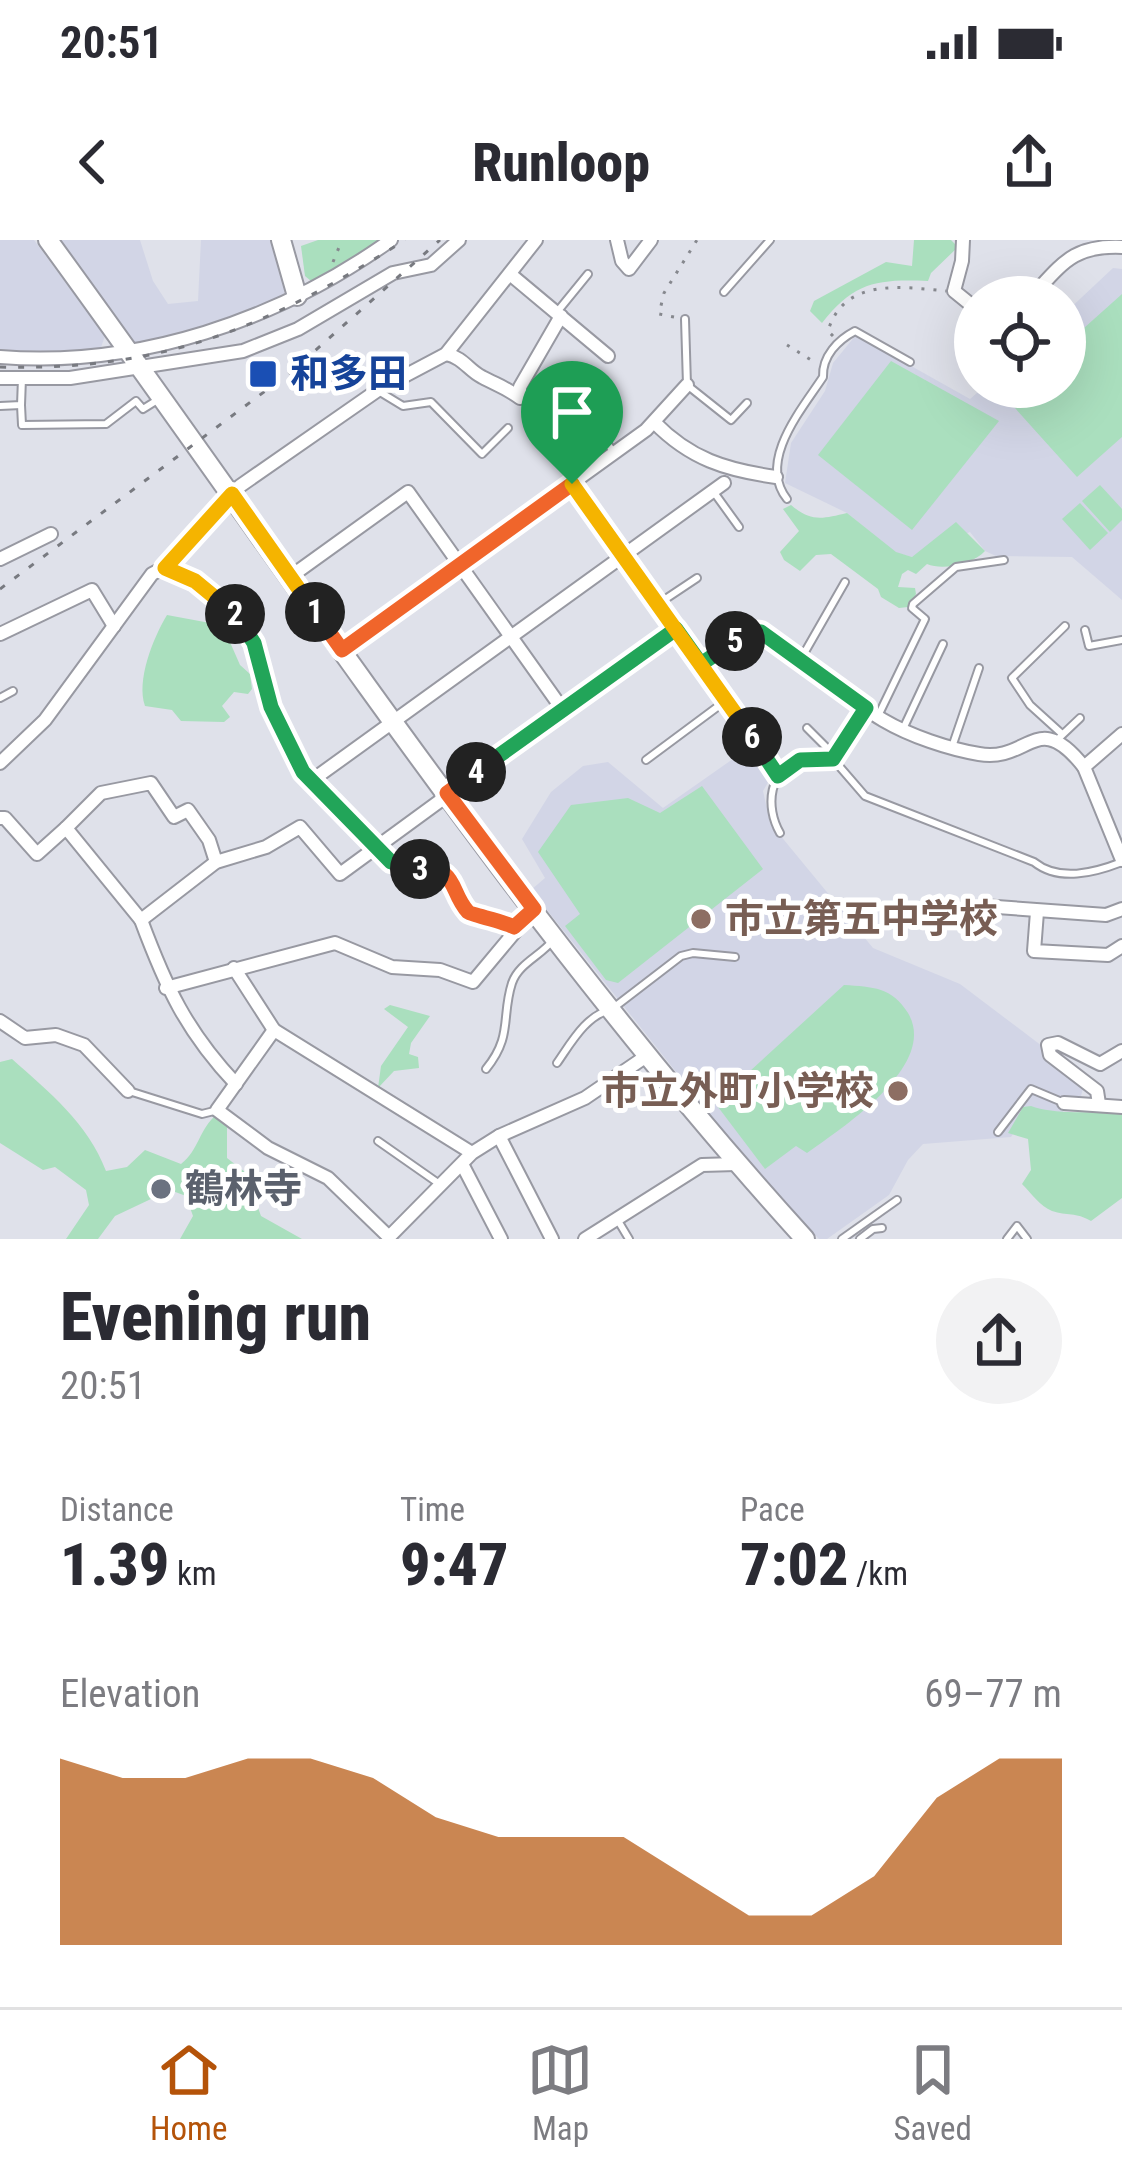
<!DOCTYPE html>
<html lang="en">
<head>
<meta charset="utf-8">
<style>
  body { margin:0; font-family:"Roboto Condensed","Noto Sans JP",sans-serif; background:#f2f2f3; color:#2b2b33; height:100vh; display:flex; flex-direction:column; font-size:45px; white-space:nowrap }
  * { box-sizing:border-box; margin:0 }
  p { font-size:39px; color:#7c7c81 }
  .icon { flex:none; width:66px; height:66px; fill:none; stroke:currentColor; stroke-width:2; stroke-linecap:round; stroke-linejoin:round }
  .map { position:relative; height:999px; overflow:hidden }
  .side { display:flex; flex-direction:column; background:#fff; flex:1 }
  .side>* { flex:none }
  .fabs { position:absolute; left:954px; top:36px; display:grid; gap:24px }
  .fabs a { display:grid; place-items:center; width:132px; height:132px; border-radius:50%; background:#fff; box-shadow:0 12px 48px #0002; font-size:60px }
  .pin { position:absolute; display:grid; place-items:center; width:102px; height:102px; color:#fff; margin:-123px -51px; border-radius:50% 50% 50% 0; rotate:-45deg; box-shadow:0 0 12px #0007 }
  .pin .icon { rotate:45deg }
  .km { position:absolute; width:60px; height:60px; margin:-30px; border-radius:50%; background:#222; color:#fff; font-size:33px; line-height:60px; text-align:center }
  .round { display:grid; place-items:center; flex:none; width:126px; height:126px; border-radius:63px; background:#f2f2f3 }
  .head { display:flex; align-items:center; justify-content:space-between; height:204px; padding:0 60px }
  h1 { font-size:66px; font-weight:800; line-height:90px }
  .figures { display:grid; grid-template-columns:repeat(3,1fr); gap:18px; height:204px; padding:12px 60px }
  .figures div { display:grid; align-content:center }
  .figures b { font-size:60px; font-weight:800 }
  .figures small { font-size:33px; font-weight:400 }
  .figures p { font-size:33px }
  .chart { height:336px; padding:24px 60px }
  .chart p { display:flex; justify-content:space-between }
  .chart svg { width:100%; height:216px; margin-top:12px; fill:#b45309; opacity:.7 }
  .status { display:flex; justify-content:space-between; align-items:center; height:84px; padding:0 60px; background:#fff; direction:ltr }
  .status svg { height:33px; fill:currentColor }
  header { display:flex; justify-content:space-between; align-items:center; height:156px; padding:0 60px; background:#fff; font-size:54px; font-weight:800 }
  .menu { display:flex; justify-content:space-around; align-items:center; height:168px; border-top:3px solid #e1e1e2; background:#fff; font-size:33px; color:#7c7c81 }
  .menu a { display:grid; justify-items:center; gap:6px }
  .menu .current { color:#b45309 }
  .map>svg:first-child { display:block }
</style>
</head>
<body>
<div class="status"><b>20:51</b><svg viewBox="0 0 49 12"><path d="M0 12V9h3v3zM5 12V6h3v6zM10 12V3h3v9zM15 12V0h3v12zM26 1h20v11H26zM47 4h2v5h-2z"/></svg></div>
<header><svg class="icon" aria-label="back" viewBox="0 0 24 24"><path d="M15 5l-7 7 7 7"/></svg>Runloop<svg class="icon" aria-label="share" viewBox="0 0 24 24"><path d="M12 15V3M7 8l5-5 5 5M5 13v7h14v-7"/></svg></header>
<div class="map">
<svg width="1122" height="999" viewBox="0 0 1122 999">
  <rect width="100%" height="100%" fill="#dfe1ea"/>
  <g fill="#d2d5e6">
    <polygon points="0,0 34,0 105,96 99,113 0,114"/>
    <polygon points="60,0 140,0 153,41 168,64 198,61 201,0 271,0 286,49 281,61 228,81 136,104"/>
    <polygon points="1113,28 1122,29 1122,360 1072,317 996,316 985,311 970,292 912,317 896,313 847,273 785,243 791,203 825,151 833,123 856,95 970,159 984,147 1065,147 1065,73"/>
    <polygon points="750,507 773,534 763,551 770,583 873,708 960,744 1042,806 1042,813 1084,845 1081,856 1067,858 1061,878 1025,874 1011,897 923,904 908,920 889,955 827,999 819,999 748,922 531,650 545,638 522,599 551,552 583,526 608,522 663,568"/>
  </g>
  <g fill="#aadfbe">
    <polygon points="318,0 384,0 311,41 305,36 301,6"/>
    <path d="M914,0H951L958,7L931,33L928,41C877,39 854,42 822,83L810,71L814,61L886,22L912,26Z"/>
    <polygon points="1122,54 1122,197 1077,237 1006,158 1019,147 1065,147 1065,105"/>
    <polygon points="891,121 999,181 912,290 818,215"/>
    <polygon points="1100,245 1122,269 1122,280 1110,292 1082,261"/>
    <polygon points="1080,263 1108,293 1090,310 1062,279"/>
    <path d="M791,265C811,282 822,279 847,273L896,312L912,317L956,282L985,311C973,324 943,331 927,324L916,334L908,330L902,334L898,347L915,348L916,354L908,367L899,368L881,357L878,349L831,314L816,315L800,331L784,320L780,312L799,291L783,269Z"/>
    <path d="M167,375L210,383L226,393L240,425L250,434L252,449L248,454L234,452L222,466L230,477L224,482L181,481L172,470L145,466C136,441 153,398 167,375Z"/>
    <polygon points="702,546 763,629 618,743 606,740 565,686 580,674 538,612 571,565 628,558 660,573"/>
    <path d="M844,745C873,747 892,747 908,773C939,825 842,888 807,913L796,906L765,929L715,863Z"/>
    <polygon points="390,765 430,776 411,803 409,814 418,817 419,828 394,831 378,848 381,826 408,787 384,769"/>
    <path d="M12,819C49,852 88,883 106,931L127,927L145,910L181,924C199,910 199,889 217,874L227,886V918L245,932L261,976L302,999H180L193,976L186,956L170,950L115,976L98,999H66L89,965L86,950L55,927L43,930L0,903V822Z"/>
    <path d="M1031,866C1053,875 1095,871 1122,873V958L1091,981C1076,972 1067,976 1052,971C1040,966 1031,953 1022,944L1031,930L1028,899L1008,893L1023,867Z"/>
  </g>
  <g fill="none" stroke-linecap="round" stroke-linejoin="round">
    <defs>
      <g id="lane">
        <polyline points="724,52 770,0"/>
        <polyline points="557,72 588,34"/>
        <polyline points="685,79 687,145 731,180 747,163"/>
        <polyline points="380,152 403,166 431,162 482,214 508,188"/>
        <polyline points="21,165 22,185 106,184 136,161 143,169 159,159"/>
        <polyline points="0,166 21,165 22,138"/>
        <polyline points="566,183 585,172 612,210"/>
        <polyline points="713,251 739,287"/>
        <path d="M787,259C757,221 802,169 823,137C822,116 838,100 855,91L910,122"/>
        <polyline points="658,364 697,338"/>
        <polyline points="1085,390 1089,406 1122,400"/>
        <polyline points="802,417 845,342"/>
        <polyline points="0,458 13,451"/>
        <polyline points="878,476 925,379 912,368 913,364 956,327 1004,320"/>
        <path d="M807,488L833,514V519L865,556L1034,622C1059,642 1094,633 1122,622"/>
        <polyline points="903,489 943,404"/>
        <polyline points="1062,494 1030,465 1012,438 1065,386"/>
        <polyline points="1060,497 1080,478"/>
        <polyline points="754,499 778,536"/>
        <polyline points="952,507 979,428"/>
        <polyline points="646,520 724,462"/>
        <path d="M780,593C765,567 768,528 803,520C811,517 824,519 833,519"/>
        <path d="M377,607C405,636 408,621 437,629C458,636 456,662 471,673C474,676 502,680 515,687"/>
        <path d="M557,823C571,803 586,775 612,769L681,716L693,713L735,717"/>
        <path d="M486,829C513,796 501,777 512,743C519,723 541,716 553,700"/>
        <polyline points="129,851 202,874 214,871"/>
        <polyline points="998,892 1031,849 1062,862"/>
        <polyline points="378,901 438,943"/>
        <polyline points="617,979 629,999"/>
        <polyline points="842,999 897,960"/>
        <polyline points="860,999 873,989 882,988"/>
        <polyline points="1007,999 1017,986 1027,999"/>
      </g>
      <g id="street">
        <polyline points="617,0 622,21 629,29 651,0"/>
        <polyline points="963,0 962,21 954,51 975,68"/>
        <polyline points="510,34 608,116"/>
        <path d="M1031,57C1063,23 1073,5 1122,7"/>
        <path d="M446,114C464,118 468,130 482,137C497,145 507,148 520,158V147L561,76"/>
        <path d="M0,117C138,128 279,80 391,0"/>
        <polyline points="0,138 70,138 243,111 298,89 393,33 431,25 459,0"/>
        <path d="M654,182C690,219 726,230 776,237"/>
        <polyline points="572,244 752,497"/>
        <polyline points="0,319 51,294"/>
        <path d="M165,327C185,340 210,347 228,365C271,408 265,482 303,532C324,559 354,579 375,605"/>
        <polyline points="290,337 408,252 563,470"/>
        <polyline points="0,394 92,350 114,386"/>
        <polyline points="342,409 646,190 687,145"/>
        <path d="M701,423L756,389C802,413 838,454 883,480C910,496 949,509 979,514C1029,523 1037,467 1084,527"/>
        <polyline points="1122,494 1084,527 1122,620"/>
        <polyline points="833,514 867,468"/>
        <polyline points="0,523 45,480 152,334 165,327 240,246 378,150 446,114 536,0"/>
        <polyline points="311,541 724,243"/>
        <polyline points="0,578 5,578 37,614 66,588 141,680 216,622 266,607 300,587 340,634 675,389"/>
        <polyline points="66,588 101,553 151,543 174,577 188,570 209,600 216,622"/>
        <polyline points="983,666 1106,675 1122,669"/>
        <polyline points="1037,672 1034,711 1108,715 1122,706"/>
        <path d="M141,680C166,747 186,791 236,844"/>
        <polyline points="234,728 274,790"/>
        <polyline points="166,748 335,703 392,727 440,730 473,742 534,669"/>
        <polyline points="0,781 25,798 56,795 84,805 128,851"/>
        <polyline points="1064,863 1122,867"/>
        <polyline points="1099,864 1097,851 1050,815 1048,805 1058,803 1100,824 1122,811"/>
        <polyline points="499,896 552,999"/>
        <polyline points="472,913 274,790 217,870 268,908 328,938 389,997 472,913 499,896 585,858 648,815"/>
        <polyline points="462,924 501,999"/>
        <polyline points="585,999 702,925 736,924"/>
      </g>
      <g id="secondary">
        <path d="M48,0C294,337 524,690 805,999"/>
        <polyline points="281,0 297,56"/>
      </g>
    </defs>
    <use href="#lane" stroke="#9899a2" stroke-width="10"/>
    <use href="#street" stroke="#9899a2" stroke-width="16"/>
    <use href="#secondary" stroke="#9899a2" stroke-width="22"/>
    <g stroke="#86888e" stroke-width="3" stroke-dasharray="3 9" stroke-linecap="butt">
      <polyline points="333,22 342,0"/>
      <polyline points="674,77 659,74 664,53 697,0"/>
      <path d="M833,96L828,91C844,37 902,47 946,51"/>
      <polyline points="787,105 816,123"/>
    </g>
    <use href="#lane" stroke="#fff" stroke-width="6"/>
    <use href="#street" stroke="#fff" stroke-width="12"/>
    <use href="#secondary" stroke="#fff" stroke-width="18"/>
    <g stroke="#787a80" stroke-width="3" stroke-dasharray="6 12" stroke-linecap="butt">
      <path d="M0,127C165,131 268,87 405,0"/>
      <polyline points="0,349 292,131 440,0"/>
    </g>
  </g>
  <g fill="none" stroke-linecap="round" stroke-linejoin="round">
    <defs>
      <polyline id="split-1" points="315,372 342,410 572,244"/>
      <polyline id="split-2" points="235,374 195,341 165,328 232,254 315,372"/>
      <polyline id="split-3" points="235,374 254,403 271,467 303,532 391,622 420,629"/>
      <path id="split-4" d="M420,629C458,627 449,651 468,672C471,675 503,681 514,687L534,669L447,553L476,532"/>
      <polyline id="split-5" points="476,532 676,389 701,424 735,401"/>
      <polyline id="split-6" points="735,401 750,391 761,392 866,468 833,519 800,520 778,536 752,497"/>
      <polyline id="split-7" points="572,244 752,497"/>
    </defs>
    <use href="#split-1" stroke="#fff" stroke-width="24"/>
    <use href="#split-2" stroke="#fff" stroke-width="24"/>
    <use href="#split-3" stroke="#fff" stroke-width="24"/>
    <use href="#split-4" stroke="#fff" stroke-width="24"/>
    <use href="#split-5" stroke="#fff" stroke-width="24"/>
    <use href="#split-6" stroke="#fff" stroke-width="24"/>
    <use href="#split-7" stroke="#fff" stroke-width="24"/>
    <use href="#split-1" stroke="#f0652b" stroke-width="15"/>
    <use href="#split-2" stroke="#f5b400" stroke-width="15"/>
    <use href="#split-3" stroke="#22a559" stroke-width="15"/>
    <use href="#split-4" stroke="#f0652b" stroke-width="15"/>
    <use href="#split-5" stroke="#22a559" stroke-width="15"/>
    <use href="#split-6" stroke="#22a559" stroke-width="15"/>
    <use href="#split-7" stroke="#f5b400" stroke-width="15"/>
  </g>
  <rect fill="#1a4fb4" stroke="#fff" stroke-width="4.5" x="248" y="119" width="30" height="30" rx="6"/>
  <g fill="#8d6e63" stroke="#fff" stroke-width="4.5">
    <circle cx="701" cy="679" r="12"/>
    <circle cx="898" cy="851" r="12"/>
  </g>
  <circle fill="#6b7280" stroke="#fff" stroke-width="4.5" cx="161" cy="949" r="12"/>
  <g text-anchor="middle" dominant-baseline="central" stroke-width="10" stroke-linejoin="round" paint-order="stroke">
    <g font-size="39" font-weight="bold" fill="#164399" stroke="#fff" text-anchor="start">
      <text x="290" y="134">和多田</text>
    </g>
    <g font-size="39" font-weight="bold" fill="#785e54" stroke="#fff" text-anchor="start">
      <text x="725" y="679">市立第五中学校</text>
      <text x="874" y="851" text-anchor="end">市立外町小学校</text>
    </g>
    <g font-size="39" font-weight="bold" fill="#5b616d" stroke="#fff" text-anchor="start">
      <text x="185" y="949">鶴林寺</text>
    </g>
  </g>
</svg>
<div class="fabs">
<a><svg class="icon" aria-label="locate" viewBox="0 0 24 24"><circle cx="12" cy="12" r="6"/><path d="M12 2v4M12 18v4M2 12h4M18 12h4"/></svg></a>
</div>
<div class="pin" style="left:572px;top:244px;background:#1e9e55"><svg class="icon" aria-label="arrive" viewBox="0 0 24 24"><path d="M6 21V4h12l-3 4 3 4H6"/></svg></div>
<b class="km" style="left:315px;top:372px">1</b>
<b class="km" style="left:235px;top:374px">2</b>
<b class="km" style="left:420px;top:629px">3</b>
<b class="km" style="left:476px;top:532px">4</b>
<b class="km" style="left:735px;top:401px">5</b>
<b class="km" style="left:752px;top:497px">6</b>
</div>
<section class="side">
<div class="head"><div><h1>Evening run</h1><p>20:51</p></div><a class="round"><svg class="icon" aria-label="share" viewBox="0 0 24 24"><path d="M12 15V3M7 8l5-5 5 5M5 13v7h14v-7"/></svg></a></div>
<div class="figures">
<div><p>Distance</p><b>1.39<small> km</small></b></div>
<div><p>Time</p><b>9:47</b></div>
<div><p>Pace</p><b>7:02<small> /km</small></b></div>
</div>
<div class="chart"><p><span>Elevation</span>69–77 m</p>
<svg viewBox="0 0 160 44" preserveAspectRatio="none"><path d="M0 44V6L10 10L20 10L30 6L40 6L50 10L60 18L70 22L80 22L90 22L100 30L110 38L120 38L130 30L140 14L150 6L160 6V44z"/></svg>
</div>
</section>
<nav class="menu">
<a class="current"><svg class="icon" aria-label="home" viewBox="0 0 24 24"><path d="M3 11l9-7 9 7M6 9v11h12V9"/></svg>Home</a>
<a><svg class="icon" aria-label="map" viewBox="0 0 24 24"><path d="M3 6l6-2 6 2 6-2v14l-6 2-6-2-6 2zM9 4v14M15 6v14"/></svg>Map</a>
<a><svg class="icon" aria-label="saved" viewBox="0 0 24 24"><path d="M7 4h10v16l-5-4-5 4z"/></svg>Saved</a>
</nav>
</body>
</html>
